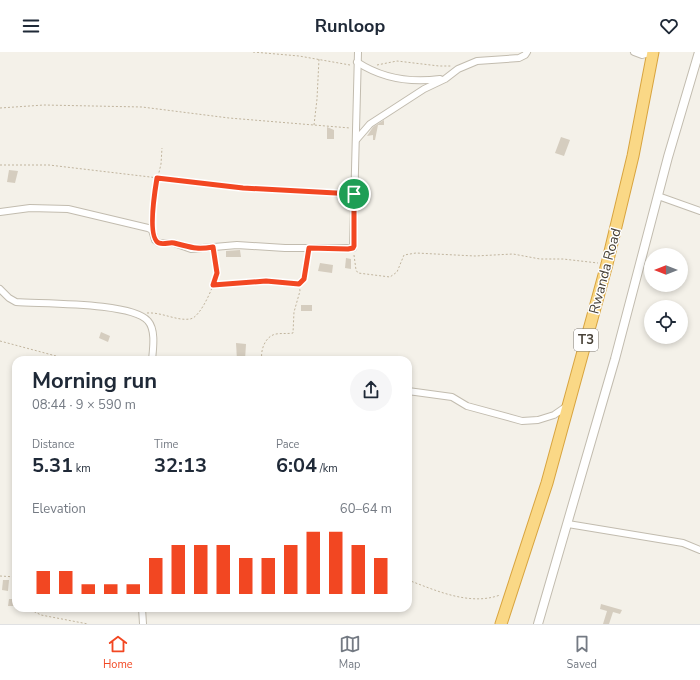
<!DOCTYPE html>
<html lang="en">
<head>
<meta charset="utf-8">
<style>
  body { margin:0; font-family:"Nunito Sans",sans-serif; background:#f6f6f7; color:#1f2937; height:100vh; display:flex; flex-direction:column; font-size:15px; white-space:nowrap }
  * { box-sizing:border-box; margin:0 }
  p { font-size:13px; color:#747a83 }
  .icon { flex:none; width:22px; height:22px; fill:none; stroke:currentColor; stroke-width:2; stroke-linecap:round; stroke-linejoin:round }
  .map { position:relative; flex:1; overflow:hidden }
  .drawer { position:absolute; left:12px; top:304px; width:400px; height:256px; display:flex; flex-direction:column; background:#fff; border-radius:12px; box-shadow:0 2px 6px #0003 }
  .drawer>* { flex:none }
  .needle { width:26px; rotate:270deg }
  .fabs { position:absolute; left:644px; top:196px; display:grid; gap:8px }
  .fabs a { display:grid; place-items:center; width:44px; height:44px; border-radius:50%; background:#fff; box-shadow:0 2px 6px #0003; font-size:20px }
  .pin { position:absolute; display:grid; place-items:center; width:34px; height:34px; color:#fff; margin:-17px; border:2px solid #fff; border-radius:50%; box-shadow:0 1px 4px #0007 }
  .round { display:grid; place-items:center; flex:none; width:42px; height:42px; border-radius:21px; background:#f6f6f7 }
  .summary { display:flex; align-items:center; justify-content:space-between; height:68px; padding:0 20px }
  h1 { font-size:22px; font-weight:700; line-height:30px }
  .metrics { display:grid; grid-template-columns:repeat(3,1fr); gap:6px; height:68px; padding:4px 20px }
  .metrics div { display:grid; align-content:center }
  .metrics b { font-size:20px; font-weight:700 }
  .metrics small { font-size:11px; font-weight:400 }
  .metrics p { font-size:11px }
  .chart { height:112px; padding:8px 20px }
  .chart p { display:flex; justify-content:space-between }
  .chart svg { width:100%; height:72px; margin-top:4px; stroke:#f24722; stroke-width:6 }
  header { display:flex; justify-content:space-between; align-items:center; height:52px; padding:0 20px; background:#fff; font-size:18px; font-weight:700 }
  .dock { display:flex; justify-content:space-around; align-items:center; height:56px; border-top:1px solid #e0e1e3; background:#fff; font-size:11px; color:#747a83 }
  .dock a { display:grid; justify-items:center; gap:2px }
  .dock .current { color:#f24722 }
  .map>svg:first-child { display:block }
</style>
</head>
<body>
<header><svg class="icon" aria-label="menu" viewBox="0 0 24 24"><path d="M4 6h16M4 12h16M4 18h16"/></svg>Runloop<svg class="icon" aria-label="heart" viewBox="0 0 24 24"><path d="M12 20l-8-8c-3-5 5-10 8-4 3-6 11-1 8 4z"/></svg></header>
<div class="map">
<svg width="700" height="572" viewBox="0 0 700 572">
  <rect width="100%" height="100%" fill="#f4f1e9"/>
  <g fill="#d5cdbf">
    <polygon points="384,68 384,73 378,73 375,88 373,88 373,83 367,84 373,75"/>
    <polygon points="327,75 334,78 334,87 327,87"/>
    <polygon points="561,85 570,88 564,104 555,101"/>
    <polygon points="9,118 18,119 15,131 7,130"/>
    <polygon points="240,198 241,205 226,205 226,199"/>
    <polygon points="346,206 351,207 351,217 345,216"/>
    <polygon points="320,211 333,213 332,221 318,219"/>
    <rect x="301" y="253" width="11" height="6"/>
    <polygon points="101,280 110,284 108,290 99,286"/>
    <polygon points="236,291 246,292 245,308 237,308"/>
    <polygon points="3,528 9,528 8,539 2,538"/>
    <polygon points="9,547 16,547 16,554 8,554"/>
    <polygon points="601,552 622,558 620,562 613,560 609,572 603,572 607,559 600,557"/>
  </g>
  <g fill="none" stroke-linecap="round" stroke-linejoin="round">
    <defs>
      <g id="minor">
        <polyline points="634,0 642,3 653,0"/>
        <path d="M357,10C383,27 410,31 440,27"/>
        <polyline points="357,87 370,72 424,37 445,27 458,17 477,9 519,6 525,3 527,0"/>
        <polyline points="658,144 700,159"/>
        <polyline points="0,160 30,156 68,157 148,176 152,178 155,188 159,191 174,191 191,197 237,193 285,196 353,196 358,0"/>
        <path d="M0,237L9,246L16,250C43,252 132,250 148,269C156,278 153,297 152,308"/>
        <polyline points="408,339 452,345 467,354 522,369 538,368 554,363 567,354"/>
        <polyline points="568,472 683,491 700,498"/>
        <polyline points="142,556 143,572"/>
      </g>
      <polyline id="tertiary" points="538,572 615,307 668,105 699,0"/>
      <polyline id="trunk" points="501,572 547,431 607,212 633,104 653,0"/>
    </defs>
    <use href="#minor" stroke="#c2bcaf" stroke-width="8"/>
    <use href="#tertiary" stroke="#c2bcaf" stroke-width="10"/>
    <use href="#trunk" stroke="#d8a43f" stroke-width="13"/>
    <g stroke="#c1b59e" stroke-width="1" stroke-dasharray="2 2" stroke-linecap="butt">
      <polyline points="253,0 299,4 350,13"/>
      <polyline points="377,13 397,9 439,14 451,14"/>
      <polyline points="0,56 44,53 142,55 229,66 350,76"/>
      <polyline points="314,73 317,47 319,7"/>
      <polyline points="0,113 49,113 243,136 348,142"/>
      <polyline points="152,172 156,133 161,112 162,96"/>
      <polyline points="354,203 356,218 358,221 390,225 397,220 404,203 416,201 475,204 513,202 540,207 563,207 598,211"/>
      <polyline points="213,233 266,229 299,232"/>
      <path d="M147,261C162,260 176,269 190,267C201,266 216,229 217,220C218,213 216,207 215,201"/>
      <polyline points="0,289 71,308"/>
      <path d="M262,308C260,299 265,284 276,282C282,281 287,282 293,281L294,260L300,239L299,232L304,227L309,203"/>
      <polyline points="0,524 16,525"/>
      <path d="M408,528C437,539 470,554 500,543"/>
      <polyline points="27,556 41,563 88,572"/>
    </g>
    <use href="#minor" stroke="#fff" stroke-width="6"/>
    <use href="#tertiary" stroke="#fff" stroke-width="8"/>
    <use href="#trunk" stroke="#fad886" stroke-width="11"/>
  </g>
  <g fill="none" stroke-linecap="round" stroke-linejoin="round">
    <defs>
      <path id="route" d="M157,126L243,136L354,142V194L353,196L348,197L309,196L304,227L299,232L266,229L213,233L217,221L213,195C195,198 191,195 174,191C169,190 164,193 159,191C147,186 155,138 157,126Z"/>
    </defs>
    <use href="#route" stroke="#fff" stroke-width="8"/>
    <use href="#route" stroke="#f24722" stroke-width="5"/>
  </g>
  <g text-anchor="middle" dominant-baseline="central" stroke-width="3" stroke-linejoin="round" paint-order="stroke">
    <rect fill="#fff" stroke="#7f7b74" stroke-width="1" x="574" y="277" width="24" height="22" rx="3"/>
    <g font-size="13" font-weight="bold" fill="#484238">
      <text x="586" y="288">T3</text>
    </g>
    <g font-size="14" fill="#484238" stroke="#fff">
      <text transform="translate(605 219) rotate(-75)">Rwanda Road</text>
    </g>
  </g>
</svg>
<div class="fabs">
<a><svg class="needle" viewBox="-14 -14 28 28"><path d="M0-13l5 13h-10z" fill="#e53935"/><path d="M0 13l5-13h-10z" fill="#747a83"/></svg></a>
<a><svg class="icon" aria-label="locate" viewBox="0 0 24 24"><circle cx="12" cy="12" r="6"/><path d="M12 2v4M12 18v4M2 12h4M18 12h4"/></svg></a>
</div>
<div class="pin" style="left:354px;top:142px;background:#1e9e55"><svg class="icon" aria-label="arrive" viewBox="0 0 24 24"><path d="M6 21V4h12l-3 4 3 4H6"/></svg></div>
<section class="drawer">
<div class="summary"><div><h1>Morning run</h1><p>08:44 · 9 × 590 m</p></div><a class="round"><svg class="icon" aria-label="share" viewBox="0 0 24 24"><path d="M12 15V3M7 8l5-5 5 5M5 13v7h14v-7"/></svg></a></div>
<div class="metrics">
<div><p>Distance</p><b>5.31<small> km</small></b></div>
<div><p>Time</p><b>32:13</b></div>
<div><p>Pace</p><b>6:04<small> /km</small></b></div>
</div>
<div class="chart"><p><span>Elevation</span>60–64 m</p>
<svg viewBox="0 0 160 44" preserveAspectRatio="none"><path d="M5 44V30M15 44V30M25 44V38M35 44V38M45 44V38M55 44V22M65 44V14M75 44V14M85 44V14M95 44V22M105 44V22M115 44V14M125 44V6M135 44V6M145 44V14M155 44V22"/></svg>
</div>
</section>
</div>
<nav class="dock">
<a class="current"><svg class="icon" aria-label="home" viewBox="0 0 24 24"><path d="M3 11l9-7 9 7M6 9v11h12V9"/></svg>Home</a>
<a><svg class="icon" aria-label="map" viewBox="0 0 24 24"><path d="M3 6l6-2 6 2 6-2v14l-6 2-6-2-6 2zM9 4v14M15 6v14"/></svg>Map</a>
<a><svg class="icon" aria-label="saved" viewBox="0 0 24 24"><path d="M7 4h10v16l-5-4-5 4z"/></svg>Saved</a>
</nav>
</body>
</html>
